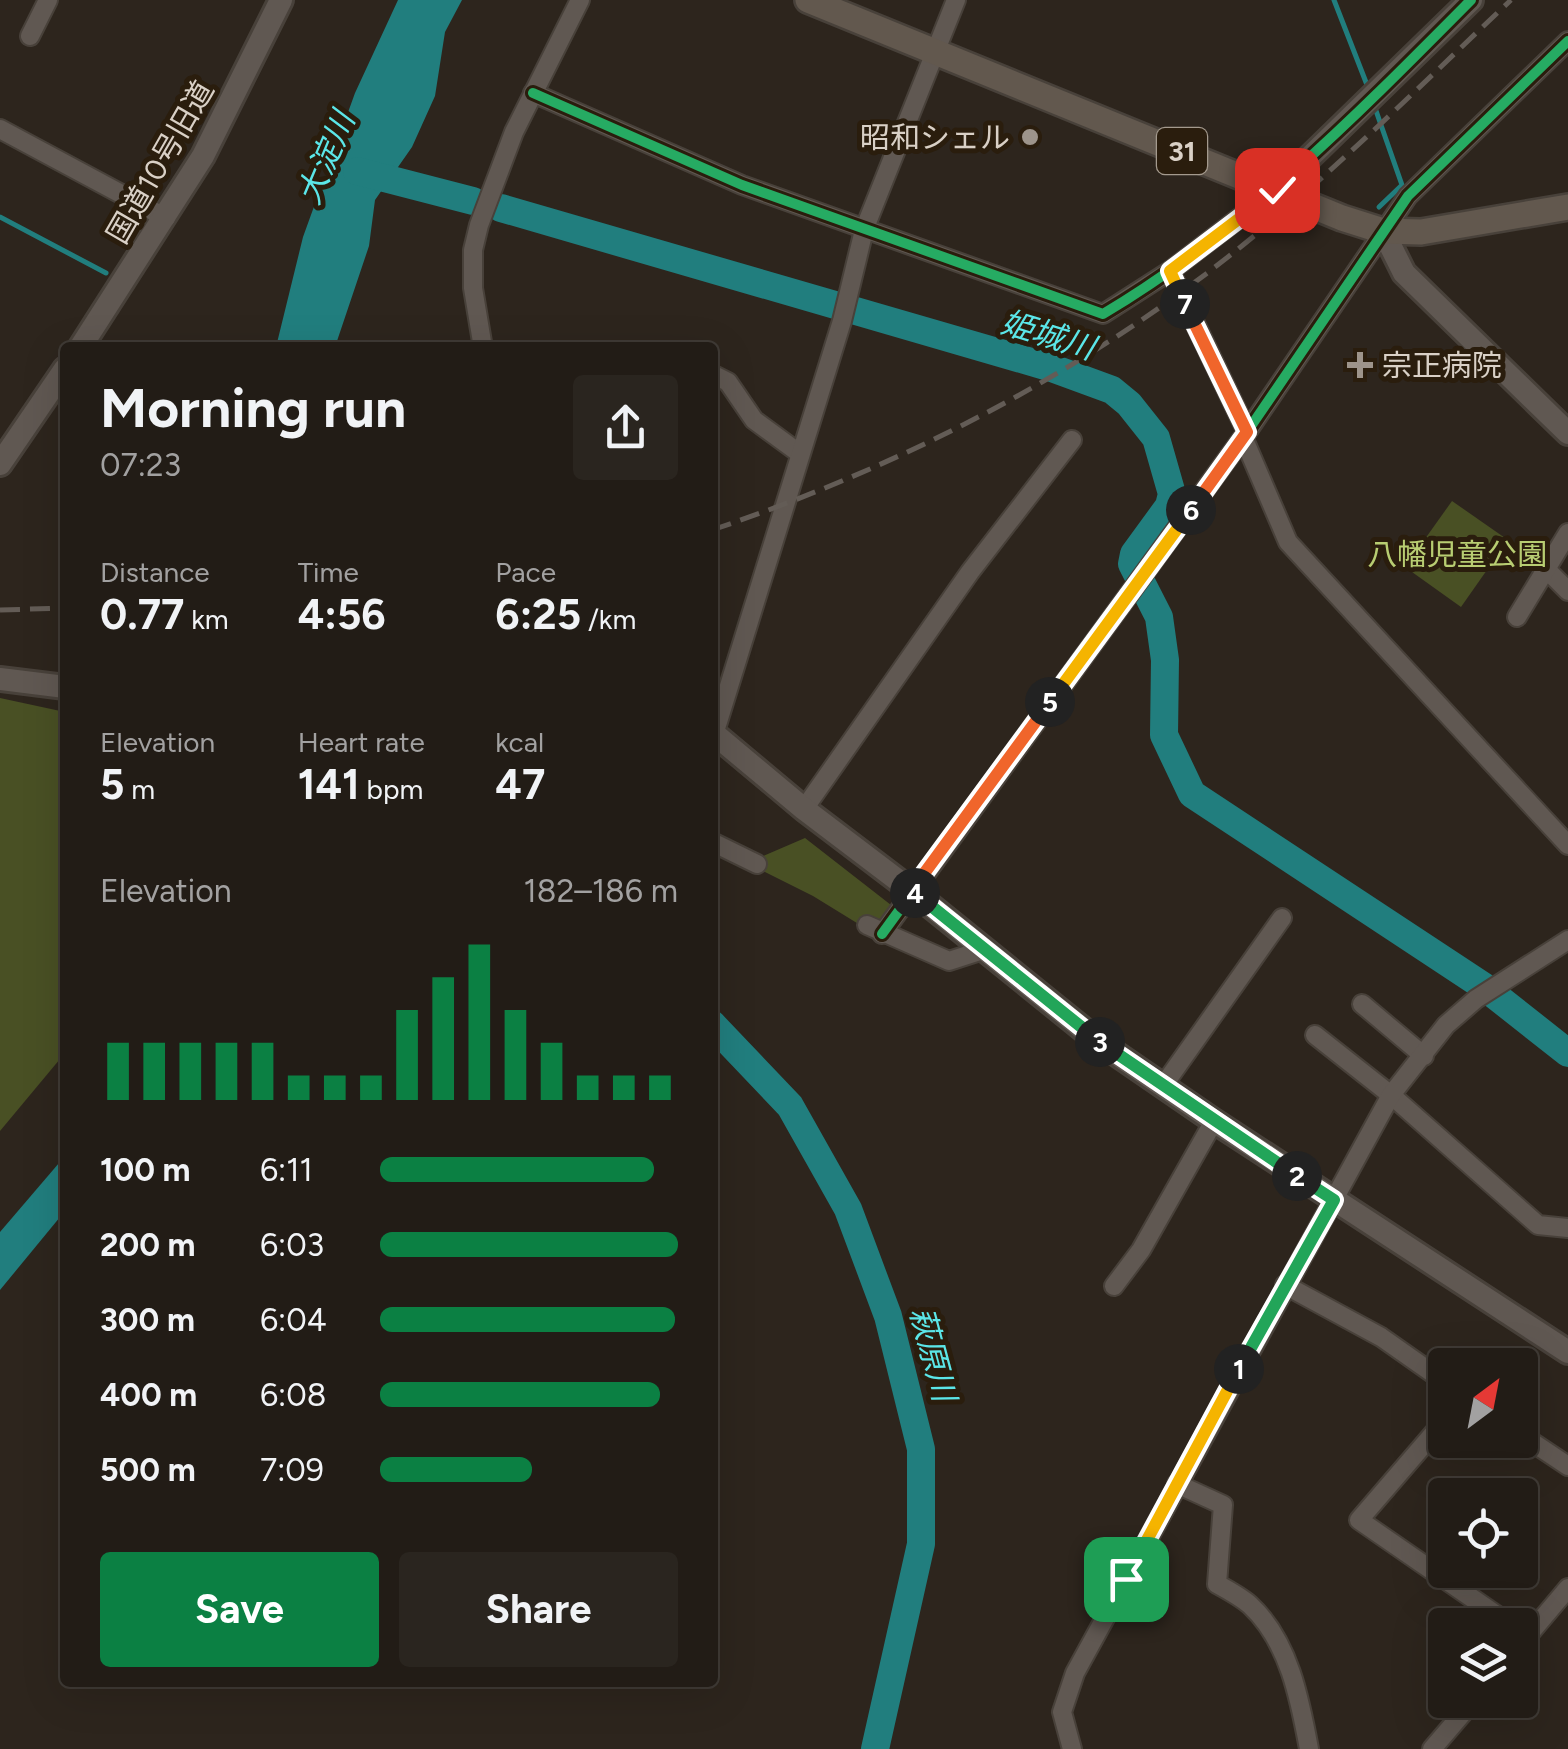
<!DOCTYPE html>
<html lang="en">
<head>
<meta charset="utf-8">
<style>
  body { margin:0; font-family:Figtree,"Noto Sans JP",sans-serif; background:#2a251f; color:#f1f3f6; height:100vh; display:flex; flex-direction:column; font-size:38px; white-space:nowrap }
  * { box-sizing:border-box; margin:0 }
  p { font-size:32px; color:#a2a1a1 }
  .icon { flex:none; width:55px; height:55px; fill:none; stroke:currentColor; stroke-width:2; stroke-linecap:round; stroke-linejoin:round }
  .map { position:relative; flex:1; overflow:hidden }
  .sheet { position:absolute; left:60px; top:342px; width:658px; height:1345px; display:flex; flex-direction:column; background:#221c16; border-radius:10px; box-shadow:0 10px 40px #0002,0 0 0 2px #3f3a35 }
  .sheet>* { flex:none }
  .needle { width:65px; rotate:32deg }
  .fabs { position:absolute; left:1428px; top:1348px; display:grid; gap:20px }
  .fabs a { display:grid; place-items:center; width:110px; height:110px; border-radius:10px; background:#221c16; box-shadow:0 10px 40px #0002,0 0 0 2px #3f3a35; font-size:50px }
  .pin { position:absolute; display:grid; place-items:center; width:85px; height:85px; color:#fff; margin:-42px; border-radius:20px; box-shadow:0 5px 15px #0006 }
  .km { position:absolute; width:50px; height:50px; margin:-25px; border-radius:50%; background:#222; color:#fff; font-size:28px; line-height:50px; text-align:center }
  .round { display:grid; place-items:center; flex:none; width:105px; height:105px; border-radius:10px; background:#2a251f }
  .head { display:flex; align-items:center; justify-content:space-between; height:170px; padding:0 40px }
  h1 { font-size:55px; font-weight:700; line-height:75px }
  .figures { display:grid; grid-template-columns:repeat(3,1fr); gap:15px; height:170px; padding:10px 40px }
  .figures div { display:grid; align-content:center }
  .figures b { font-size:42px; font-weight:700 }
  .figures small { font-size:28px; font-weight:400 }
  .figures p { font-size:28px }
  .chart { height:280px; padding:20px 40px }
  .chart p { display:flex; justify-content:space-between }
  .chart svg { width:100%; height:180px; margin-top:10px; stroke:#0b8043; stroke-width:6 }
  .action { display:flex; gap:20px; margin-top:auto; padding:20px 40px }
  .action a { flex:1; height:115px; border-radius:10px; background:#0b8043; color:#fff; font-size:40px; font-weight:700; line-height:115px; text-align:center }
  .action a+a { background:#2a251f; color:#f1f3f6 }
  ul { padding:0 40px; list-style:none; font-size:32px }
  li { display:grid; grid-template-columns:160px 120px 1fr; align-items:center; height:75px }
  li i { height:25px; border-radius:12px; background:#0b8043 }
  .map>svg:first-child { display:block }
</style>
</head>
<body>
<div class="map">
<svg width="1568" height="1749" viewBox="0 0 1568 1749">
  <rect width="100%" height="100%" fill="#2d251d"/>
  <g fill="#495024">
    <polygon points="1452,501 1508,540 1461,607 1405,567"/>
    <polygon points="0,698 65,712 65,1053 0,1131"/>
    <polygon points="805,838 891,905 877,926 865,928 813,896 755,867 761,857"/>
  </g>
  <g fill="#217e7e">
    <polygon points="398,0 462,0 445,32 435,96 412,147 375,200 369,246 335,347 276,347 303,237 355,93"/>
    <polygon points="65,1156 65,1211 0,1290 0,1232"/>
  </g>
  <g fill="none" stroke-linecap="round" stroke-linejoin="round">
    <g stroke="#217e7e" stroke-width="5">
      <polyline points="1334,0 1369,90"/>
      <polyline points="1374,105 1402,185 1379,207"/>
      <polyline points="0,217 106,273"/>
    </g>
    <g stroke="#217e7e" stroke-width="28">
      <polyline points="357,171 473,201"/>
      <polyline points="501,208 1052,368 1112,390 1129,404 1156,438 1172,494 1169,506 1134,554 1132,564 1159,617 1165,660 1164,735 1192,794 1483,986 1568,1053"/>
      <polyline points="712,1024 790,1106 848,1209 888,1316 921,1449 921,1544 875,1749"/>
    </g>
    <defs>
      <g id="street">
        <polyline points="30,36 48,0"/>
        <polyline points="533,93 742,185 1103,314 1170,271 1277,189"/>
        <polyline points="0,129 166,218"/>
        <polyline points="1170,271 1247,432"/>
        <polyline points="483,348 473,288 473,250 479,225 514,132 580,0"/>
        <polyline points="712,374 728,382 754,420 799,453"/>
        <polyline points="1243,437 1288,542 1568,845"/>
        <polyline points="1546,569 1568,591"/>
        <polyline points="1517,617 1568,533"/>
        <polyline points="712,741 842,321 864,230 956,0"/>
        <polyline points="804,809 970,572 1072,440"/>
        <polyline points="712,842 757,864"/>
        <polyline points="867,925 949,961 983,950"/>
        <polyline points="882,934 1247,432 1408,196 1568,41"/>
        <polyline points="1362,1004 1424,1056"/>
        <polyline points="1315,1035 1391,1095 1538,1225 1568,1228"/>
        <polyline points="1163,1086 1282,918"/>
        <polyline points="1285,1285 1381,1337 1445,1382"/>
        <polyline points="1114,1286 1141,1250 1214,1121"/>
        <polyline points="1445,1420 1359,1520 1511,1625"/>
        <polyline points="1520,1434 1568,1466"/>
        <path d="M1177,1484L1223,1505L1217,1584C1228,1590 1241,1597 1250,1605C1289,1641 1300,1700 1309,1749"/>
        <polyline points="1520,1645 1568,1588"/>
        <polyline points="1072,1749 1062,1712 1075,1673 1391,1095 1446,1025 1476,999 1568,940"/>
        <polyline points="1432,1749 1474,1700"/>
      </g>
      <g id="secondary">
        <polyline points="1277,189 1471,0"/>
        <polyline points="1383,231 1404,273 1568,433"/>
        <polyline points="80,348 203,156 281,0"/>
        <polyline points="0,464 65,369"/>
        <polyline points="0,679 65,687"/>
        <polyline points="712,732 804,809 912,891 1099,1042 1214,1121 1568,1352"/>
      </g>
      <polyline id="primary" points="808,0 1342,218 1383,231 1421,232 1568,207"/>
    </defs>
    <use href="#street" stroke="#48413a" stroke-width="22"/>
    <use href="#secondary" stroke="#48413a" stroke-width="28"/>
    <use href="#primary" stroke="#48413a" stroke-width="30"/>
    <use href="#street" stroke="#605852" stroke-width="18"/>
    <use href="#secondary" stroke="#605852" stroke-width="22"/>
    <use href="#primary" stroke="#62584e" stroke-width="25"/>
    <g stroke="#635c56" stroke-width="5" stroke-dasharray="20 10" stroke-linecap="butt">
      <path d="M712,530C902,466 1087,371 1243,245C1337,169 1423,83 1511,0"/>
      <polyline points="0,610 65,608"/>
    </g>
    <defs>
      <g id="cycleway">
        <path d="M533,93L742,185L1103,314C1243,231 1357,115 1471,0"/>
        <polyline points="882,934 1247,432 1408,196 1568,41"/>
      </g>
    </defs>
    <use href="#cycleway" stroke="#2a1d0d" stroke-width="16"/>
    <use href="#cycleway" stroke="#26ab63" stroke-width="10"/>
  </g>
  <g fill="none" stroke-linecap="round" stroke-linejoin="round">
    <defs>
      <polyline id="split-1" points="1126,1579 1239,1369"/>
      <polyline id="split-2" points="1239,1369 1334,1200 1297,1176"/>
      <polyline id="split-3" points="1100,1042 1297,1176"/>
      <polyline id="split-4" points="915,893 1100,1042"/>
      <polyline id="split-5" points="915,893 912,890 1050,702"/>
      <polyline id="split-6" points="1050,702 1191,510"/>
      <polyline id="split-7" points="1185,304 1247,432 1191,510"/>
      <polyline id="split-8" points="1185,304 1170,271 1277,190"/>
    </defs>
    <use href="#split-1" stroke="#fff" stroke-width="20"/>
    <use href="#split-2" stroke="#fff" stroke-width="20"/>
    <use href="#split-3" stroke="#fff" stroke-width="20"/>
    <use href="#split-4" stroke="#fff" stroke-width="20"/>
    <use href="#split-5" stroke="#fff" stroke-width="20"/>
    <use href="#split-6" stroke="#fff" stroke-width="20"/>
    <use href="#split-7" stroke="#fff" stroke-width="20"/>
    <use href="#split-8" stroke="#fff" stroke-width="20"/>
    <use href="#split-1" stroke="#f5b400" stroke-width="12"/>
    <use href="#split-2" stroke="#22a559" stroke-width="12"/>
    <use href="#split-3" stroke="#22a559" stroke-width="12"/>
    <use href="#split-4" stroke="#22a559" stroke-width="12"/>
    <use href="#split-5" stroke="#f0652b" stroke-width="12"/>
    <use href="#split-6" stroke="#f5b400" stroke-width="12"/>
    <use href="#split-7" stroke="#f0652b" stroke-width="12"/>
    <use href="#split-8" stroke="#f5b400" stroke-width="12"/>
  </g>
  <g fill="#9d948b" stroke="#2a1d0d" stroke-width="4">
    <circle cx="1030" cy="137" r="10"/>
    <path d="M1355 350h10v10h10v10h-10v10h-10v-10h-10v-10h10z"/>
  </g>
  <g text-anchor="middle" dominant-baseline="central" stroke-width="10" stroke-linejoin="round" paint-order="stroke">
    <rect fill="#2a1d0d" stroke="#a49a8e" stroke-width="2.5" x="1157" y="128" width="50" height="46" rx="8"/>
    <g font-size="28" font-weight="bold" fill="#d9d0c6">
      <text x="1182" y="151">31</text>
    </g>
    <g font-size="30" fill="#d9d0c6" stroke="#2a1d0d" text-anchor="end">
      <text x="1010" y="137">昭和シェル</text>
      <text x="1382" y="365" text-anchor="start">宗正病院</text>
    </g>
    <g font-size="30" fill="#d9d0c6" stroke="#2a1d0d">
      <text transform="translate(160 162) rotate(-60)">国道10号旧道</text>
    </g>
    <g font-size="30" fill="#b8cd72" stroke="#2a1d0d">
      <text x="1457" y="554">八幡児童公園</text>
    </g>
    <g font-size="32" font-style="italic" fill="#5be6e8" stroke="#2a1d0d">
      <text transform="translate(326 158) rotate(-67)">大淀川</text>
      <text transform="translate(1048 335) rotate(17)">姫城川</text>
      <text transform="translate(933 1354) rotate(75)">萩原川</text>
    </g>
  </g>
</svg>
<div class="fabs">
<a><svg class="needle" viewBox="-14 -14 28 28"><path d="M0-13l5 13h-10z" fill="#e53935"/><path d="M0 13l5-13h-10z" fill="#a2a1a1"/></svg></a>
<a><svg class="icon" aria-label="locate" viewBox="0 0 24 24"><circle cx="12" cy="12" r="6"/><path d="M12 2v4M12 18v4M2 12h4M18 12h4"/></svg></a>
<a><svg class="icon" aria-label="layers" viewBox="0 0 24 24"><path d="M12 4l9 5-9 5-9-5zM3 14l9 5 9-5"/></svg></a>
</div>
<div class="pin" style="left:1126px;top:1579px;background:#1e9e55"><svg class="icon" aria-label="arrive" viewBox="0 0 24 24"><path d="M6 21V4h12l-3 4 3 4H6"/></svg></div>
<div class="pin" style="left:1277px;top:190px;background:#d93025"><svg class="icon" aria-label="check" viewBox="0 0 24 24"><path d="M5 12l5 5 9-10"/></svg></div>
<b class="km" style="left:1239px;top:1369px">1</b>
<b class="km" style="left:1297px;top:1176px">2</b>
<b class="km" style="left:1100px;top:1042px">3</b>
<b class="km" style="left:915px;top:893px">4</b>
<b class="km" style="left:1050px;top:702px">5</b>
<b class="km" style="left:1191px;top:510px">6</b>
<b class="km" style="left:1185px;top:304px">7</b>
<section class="sheet">
<div class="head"><div><h1>Morning run</h1><p>07:23</p></div><a class="round"><svg class="icon" aria-label="share" viewBox="0 0 24 24"><path d="M12 15V3M7 8l5-5 5 5M5 13v7h14v-7"/></svg></a></div>
<div class="figures">
<div><p>Distance</p><b>0.77<small> km</small></b></div>
<div><p>Time</p><b>4:56</b></div>
<div><p>Pace</p><b>6:25<small> /km</small></b></div>
</div>
<div class="figures">
<div><p>Elevation</p><b>5<small> m</small></b></div>
<div><p>Heart rate</p><b>141<small> bpm</small></b></div>
<div><p>kcal</p><b>47</b></div>
</div>
<div class="chart"><p><span>Elevation</span>182–186 m</p>
<svg viewBox="0 0 160 44" preserveAspectRatio="none"><path d="M5 44V30M15 44V30M25 44V30M35 44V30M45 44V30M55 44V38M65 44V38M75 44V38M85 44V22M95 44V14M105 44V6M115 44V22M125 44V30M135 44V38M145 44V38M155 44V38"/></svg>
</div>
<ul>
<li><b>100 m</b>6:11<i style="width:92%"></i></li>
<li><b>200 m</b>6:03<i style="width:100%"></i></li>
<li><b>300 m</b>6:04<i style="width:99%"></i></li>
<li><b>400 m</b>6:08<i style="width:94%"></i></li>
<li><b>500 m</b>7:09<i style="width:51%"></i></li>
</ul>
<div class="action"><a>Save</a><a>Share</a></div>
</section>
</div>
</body>
</html>
